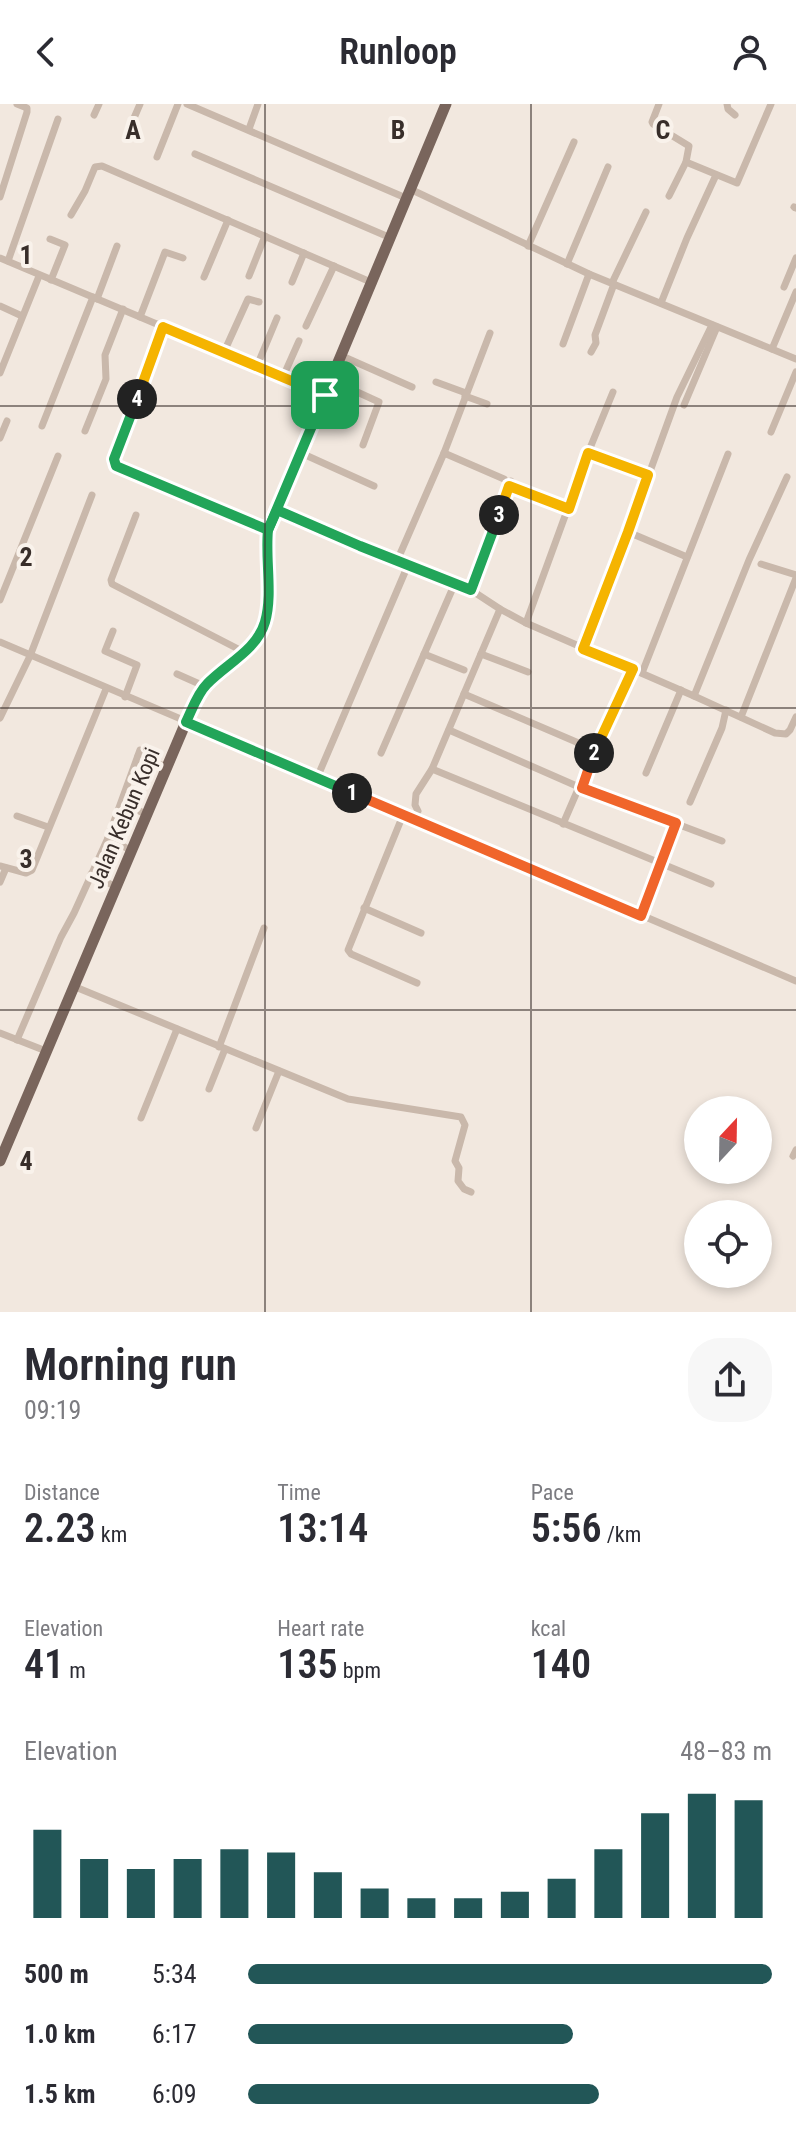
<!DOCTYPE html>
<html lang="en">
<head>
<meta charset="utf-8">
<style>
  body { margin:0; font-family:"Roboto Condensed",sans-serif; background:#f7f7f7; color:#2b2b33; height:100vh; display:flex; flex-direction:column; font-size:30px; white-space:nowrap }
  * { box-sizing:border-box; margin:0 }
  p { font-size:26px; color:#7c7c81 }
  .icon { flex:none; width:44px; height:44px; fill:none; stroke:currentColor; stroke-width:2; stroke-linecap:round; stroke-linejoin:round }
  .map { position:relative; height:1208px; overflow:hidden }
  .side { display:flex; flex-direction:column; background:#fff; flex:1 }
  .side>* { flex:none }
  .needle { width:52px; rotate:22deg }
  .buttons { position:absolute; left:684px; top:992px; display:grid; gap:16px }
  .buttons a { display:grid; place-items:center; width:88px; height:88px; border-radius:50%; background:#fff; box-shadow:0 4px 12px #0003; font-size:40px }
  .pin { position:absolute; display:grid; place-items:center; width:68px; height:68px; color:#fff; margin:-34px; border-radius:16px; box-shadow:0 4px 12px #0006 }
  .km { position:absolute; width:40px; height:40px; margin:-20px; border-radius:50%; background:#222; color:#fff; font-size:22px; line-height:40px; text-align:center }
  .round { display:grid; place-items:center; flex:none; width:84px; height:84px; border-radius:32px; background:#f7f7f7 }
  .overview { display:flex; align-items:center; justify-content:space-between; height:136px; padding:0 24px }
  h1 { font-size:44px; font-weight:600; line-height:60px }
  .stats { display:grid; grid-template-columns:repeat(3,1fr); gap:12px; height:136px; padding:8px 24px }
  .stats div { display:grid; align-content:center }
  .stats b { font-size:40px; font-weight:600 }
  .stats small { font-size:22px; font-weight:400 }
  .stats p { font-size:22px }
  .chart { height:224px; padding:16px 24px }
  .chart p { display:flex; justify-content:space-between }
  .chart svg { width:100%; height:144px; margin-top:8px; stroke:#225657; stroke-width:6 }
  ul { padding:0 24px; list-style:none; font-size:26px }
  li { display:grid; grid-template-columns:128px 96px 1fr; align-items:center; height:60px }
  li i { height:20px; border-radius:10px; background:#225657 }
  header { display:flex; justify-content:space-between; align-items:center; height:104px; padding:0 24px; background:#fff; font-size:36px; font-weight:600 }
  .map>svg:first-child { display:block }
</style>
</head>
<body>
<header><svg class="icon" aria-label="back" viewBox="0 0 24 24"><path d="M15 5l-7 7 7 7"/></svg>Runloop<svg class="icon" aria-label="person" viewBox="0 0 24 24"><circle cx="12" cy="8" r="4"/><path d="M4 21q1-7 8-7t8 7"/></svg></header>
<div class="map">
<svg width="796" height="1208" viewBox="0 0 796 1208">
  <rect width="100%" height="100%" fill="#f2e8df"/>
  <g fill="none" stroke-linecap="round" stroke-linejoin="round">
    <g stroke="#c9b8ab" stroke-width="7">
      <polyline points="187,0 406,94"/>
      <polyline points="659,0 652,18 653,20 689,42 686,58 669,92"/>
      <polyline points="727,0 728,5 735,11"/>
      <polyline points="94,11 99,0"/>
      <polyline points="249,25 258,0"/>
      <polyline points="128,28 140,0"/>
      <polyline points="195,50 391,134"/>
      <polyline points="157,53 178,0"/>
      <polyline points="686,58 737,79 771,0"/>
      <polyline points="410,85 589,170 796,255"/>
      <polyline points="0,93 27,8 27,4 17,0"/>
      <polyline points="794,103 796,104"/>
      <polyline points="71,111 85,87 95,63 102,62 373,179"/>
      <polyline points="50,135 65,141 51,176"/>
      <polyline points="528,142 574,38"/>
      <polyline points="0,154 325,291"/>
      <polyline points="8,157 58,15"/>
      <polyline points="567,160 608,63"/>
      <polyline points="249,172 265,132"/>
      <polyline points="204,173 228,116"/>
      <polyline points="292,178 304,149"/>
      <polyline points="612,179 646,108"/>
      <polyline points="784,183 796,154"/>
      <polyline points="97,195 117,142"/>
      <polyline points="661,199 687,134 716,71"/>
      <polyline points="0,202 22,212"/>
      <polyline points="140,213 165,148 183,154"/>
      <polyline points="306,222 334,162"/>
      <polyline points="163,223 114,359 120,364 268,426"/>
      <polyline points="563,240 589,170"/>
      <polyline points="772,245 796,188"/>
      <polyline points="224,248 248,195 259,198"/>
      <polyline points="591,248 596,239 595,231 614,180"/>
      <polyline points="342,252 412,283"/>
      <polyline points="257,262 277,214"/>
      <polyline points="0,269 39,172"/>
      <polyline points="283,273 299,237"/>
      <polyline points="331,276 379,298 363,341"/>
      <polyline points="436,278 466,289"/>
      <polyline points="465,292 487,300"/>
      <polyline points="684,301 717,223"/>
      <polyline points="42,322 93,193"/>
      <polyline points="85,327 106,275 105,251 123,205"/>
      <polyline points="771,328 796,268"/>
      <polyline points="0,334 7,317"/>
      <polyline points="301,349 374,382"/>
      <polyline points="444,349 504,375"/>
      <polyline points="588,349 648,371"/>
      <polyline points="509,382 569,405"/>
      <polyline points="277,406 360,442 471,486 500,505 526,519 694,592 775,629 786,630 790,626 796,613"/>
      <polyline points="136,411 111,476 112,480 244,548"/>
      <polyline points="628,428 687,453"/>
      <polyline points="397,457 444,349 490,229"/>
      <polyline points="761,460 796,471"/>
      <polyline points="471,486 511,377"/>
      <polyline points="0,496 58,352"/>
      <polyline points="526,519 588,349 613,288"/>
      <polyline points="113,527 105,547 137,561 125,593"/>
      <polyline points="0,538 796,877"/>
      <polyline points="583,545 628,428 677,293 712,221"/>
      <polyline points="424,550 464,566"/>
      <polyline points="481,550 528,568"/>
      <polyline points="642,569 728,350"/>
      <polyline points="177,570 204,582"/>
      <polyline points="464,590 595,646"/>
      <polyline points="694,592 749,456 787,373"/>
      <polyline points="741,613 796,474"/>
      <polyline points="0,614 30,552 92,391"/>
      <polyline points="449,626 579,683 722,737"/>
      <polyline points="381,649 455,479"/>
      <polyline points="138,652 167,663"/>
      <polyline points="432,665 711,780"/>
      <polyline points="646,669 681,586"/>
      <polyline points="317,674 408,461"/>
      <polyline points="582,684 595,646 633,565"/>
      <polyline points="690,698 722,624 726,606"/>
      <polyline points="122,699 148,711"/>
      <polyline points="418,707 415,701 416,690 432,665 500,505"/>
      <polyline points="403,711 348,846 351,850 417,879"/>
      <polyline points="17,712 48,723"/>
      <polyline points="563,720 579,683"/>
      <polyline points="108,734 132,747"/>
      <polyline points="0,762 26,769 32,766 106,585"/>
      <polyline points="91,770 116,783"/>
      <polyline points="0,778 6,764"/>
      <polyline points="364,804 421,829"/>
      <polyline points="641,812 676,719"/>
      <polyline points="73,882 348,995 461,1013 465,1021 455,1057 459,1064 458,1077 464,1085 471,1088"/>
      <polyline points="0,929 46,947"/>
      <polyline points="17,936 61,833 74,809 108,734 140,646"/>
      <polyline points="219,943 264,824"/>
      <polyline points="209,985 225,945"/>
      <polyline points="141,1014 177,925"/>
      <polyline points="256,1024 279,967"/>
      <polyline points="793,1052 796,1046"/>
    </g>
    <path stroke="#79655c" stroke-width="11" d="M0,1057L186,618C192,606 197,590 207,580C226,561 257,546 265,518C273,491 265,455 268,426L446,0"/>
  </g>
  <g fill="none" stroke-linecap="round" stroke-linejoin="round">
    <defs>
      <path id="split-1" d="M325,291L268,426C265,455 273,491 265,518C257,546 226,560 207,580C197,590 192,606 186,618L352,689"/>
      <polyline id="split-2" points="352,689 641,812 676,719 582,684 594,649"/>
      <polyline id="split-3" points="499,411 509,382 569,405 588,349 648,371 628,428 583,545 633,565 594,649"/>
      <polyline id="split-4" points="137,295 114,355 116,362 268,426 277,406 360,442 471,486 499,411"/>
      <polyline id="split-5" points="137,295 163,223 325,291"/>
    </defs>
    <use href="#split-1" stroke="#fff" stroke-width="16"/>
    <use href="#split-2" stroke="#fff" stroke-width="16"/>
    <use href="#split-3" stroke="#fff" stroke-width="16"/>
    <use href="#split-4" stroke="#fff" stroke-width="16"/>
    <use href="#split-5" stroke="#fff" stroke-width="16"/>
    <use href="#split-1" stroke="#22a559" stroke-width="10"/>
    <use href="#split-2" stroke="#f0652b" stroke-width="10"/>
    <use href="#split-3" stroke="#f5b400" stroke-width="10"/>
    <use href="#split-4" stroke="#22a559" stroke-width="10"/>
    <use href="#split-5" stroke="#f5b400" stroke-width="10"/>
  </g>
  <path fill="none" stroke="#382e2a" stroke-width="2" stroke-opacity="0.55" d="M265,0V1208M531,0V1208M0,302H796M0,604H796M0,906H796"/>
  <g text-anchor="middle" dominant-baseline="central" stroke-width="8" stroke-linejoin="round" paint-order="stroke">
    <g font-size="22" fill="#382e2a" stroke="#f9f2eb">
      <text transform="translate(124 714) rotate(-67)">Jalan Kebun Kopi</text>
    </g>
  </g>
  <g font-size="26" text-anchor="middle" font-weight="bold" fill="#382e2a" stroke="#f9f2eb" stroke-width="8" stroke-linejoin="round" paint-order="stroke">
    <text x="133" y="35">A</text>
    <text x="398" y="35">B</text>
    <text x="663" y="35">C</text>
    <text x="26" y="160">1</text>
    <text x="26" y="462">2</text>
    <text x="26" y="764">3</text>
    <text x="26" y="1066">4</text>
  </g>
</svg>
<div class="buttons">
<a><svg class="needle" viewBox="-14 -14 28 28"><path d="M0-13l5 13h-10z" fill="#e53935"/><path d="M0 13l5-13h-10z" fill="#7c7c81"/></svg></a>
<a><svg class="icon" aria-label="locate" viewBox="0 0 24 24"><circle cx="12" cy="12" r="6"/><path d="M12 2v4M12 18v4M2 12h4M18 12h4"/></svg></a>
</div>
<div class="pin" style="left:325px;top:291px;background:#1e9e55"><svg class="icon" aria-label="arrive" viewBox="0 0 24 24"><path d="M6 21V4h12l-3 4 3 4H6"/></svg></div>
<b class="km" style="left:352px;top:689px">1</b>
<b class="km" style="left:594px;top:649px">2</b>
<b class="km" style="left:499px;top:411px">3</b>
<b class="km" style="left:137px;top:295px">4</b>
</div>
<section class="side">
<div class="overview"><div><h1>Morning run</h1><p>09:19</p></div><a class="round"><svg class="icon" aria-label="share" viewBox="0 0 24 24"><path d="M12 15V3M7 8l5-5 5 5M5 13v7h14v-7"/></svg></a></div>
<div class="stats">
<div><p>Distance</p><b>2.23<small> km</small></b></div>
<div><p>Time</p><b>13:14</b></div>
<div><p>Pace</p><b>5:56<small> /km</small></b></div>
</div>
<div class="stats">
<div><p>Elevation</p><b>41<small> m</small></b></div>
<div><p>Heart rate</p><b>135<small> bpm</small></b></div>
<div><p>kcal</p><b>140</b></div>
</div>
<div class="chart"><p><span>Elevation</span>48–83 m</p>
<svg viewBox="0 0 160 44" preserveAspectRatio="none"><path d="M5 44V17M15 44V26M25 44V29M35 44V26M45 44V23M55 44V24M65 44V30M75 44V35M85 44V38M95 44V38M105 44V36M115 44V32M125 44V23M135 44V12M145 44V6M155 44V8"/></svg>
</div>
<ul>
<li><b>500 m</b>5:34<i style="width:100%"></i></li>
<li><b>1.0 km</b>6:17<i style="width:62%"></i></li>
<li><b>1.5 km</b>6:09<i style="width:67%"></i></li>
</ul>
</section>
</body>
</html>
